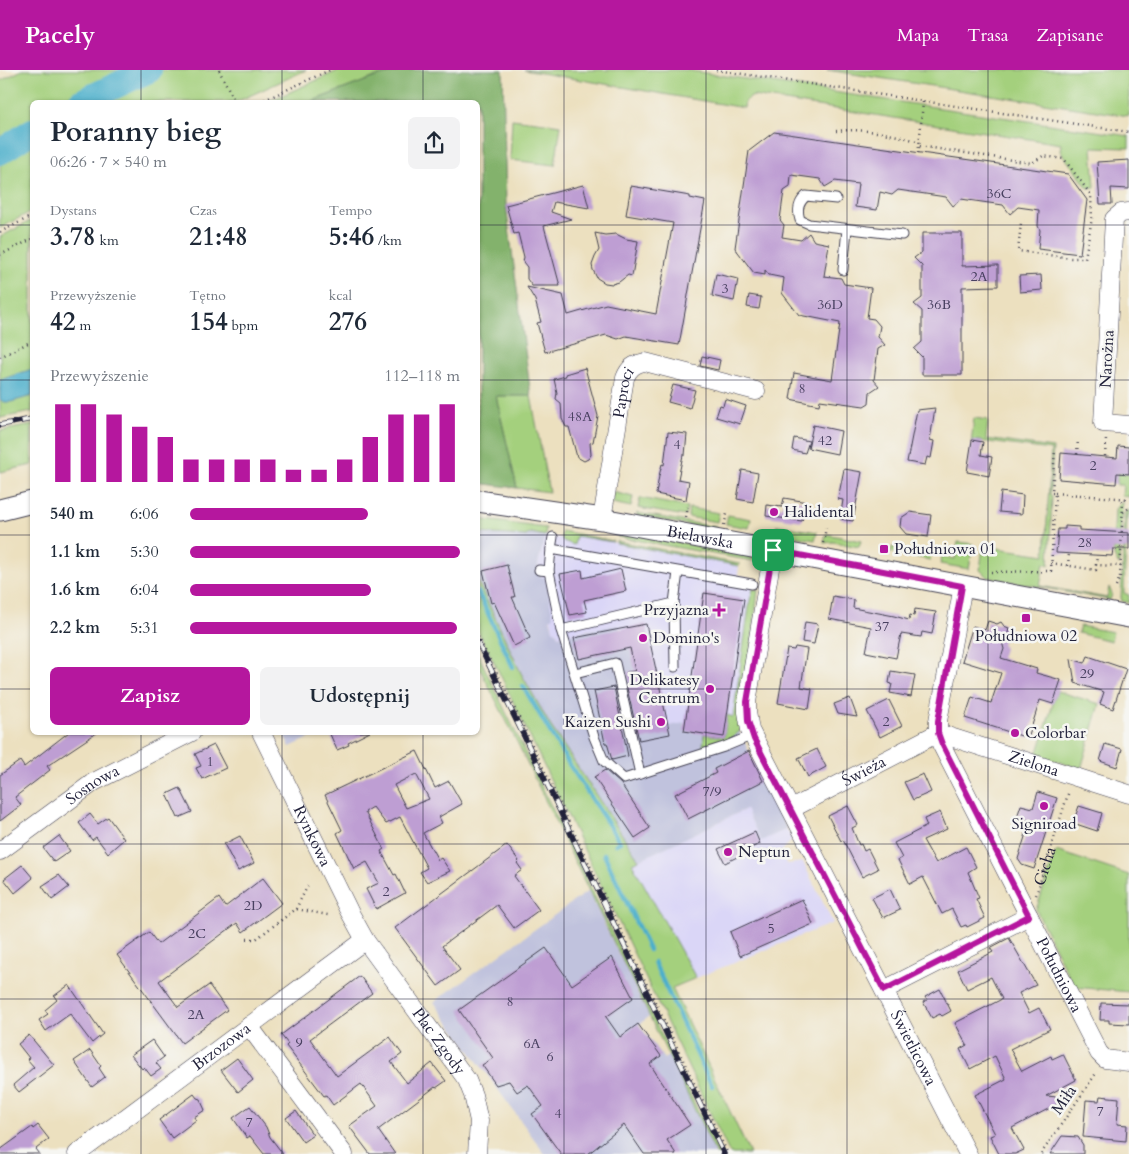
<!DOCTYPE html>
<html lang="pl">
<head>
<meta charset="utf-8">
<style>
  body { margin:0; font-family:Cardo,serif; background:#f2f2f3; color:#1f2937; height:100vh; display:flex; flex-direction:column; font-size:19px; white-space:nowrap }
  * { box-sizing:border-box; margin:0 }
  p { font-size:16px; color:#747a83 }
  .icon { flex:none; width:28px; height:28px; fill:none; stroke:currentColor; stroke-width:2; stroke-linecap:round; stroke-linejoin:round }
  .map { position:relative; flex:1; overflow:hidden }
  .side { position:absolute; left:30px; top:30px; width:450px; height:635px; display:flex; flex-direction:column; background:#fff; border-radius:8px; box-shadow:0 1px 4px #0004 }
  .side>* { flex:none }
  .pin { position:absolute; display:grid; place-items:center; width:42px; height:42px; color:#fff; margin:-21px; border-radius:10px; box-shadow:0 2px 8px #0006 }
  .round { display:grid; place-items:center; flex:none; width:52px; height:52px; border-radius:8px; background:#f2f2f3 }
  .head { display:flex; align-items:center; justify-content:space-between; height:85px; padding:0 20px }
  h1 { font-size:28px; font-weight:800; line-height:38px }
  .figures { display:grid; grid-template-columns:repeat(3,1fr); gap:8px; height:85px; padding:5px 20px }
  .figures div { display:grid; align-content:center }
  .figures b { font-size:25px; font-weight:800 }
  .figures small { font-size:14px; font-weight:400 }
  .figures p { font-size:14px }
  .chart { height:140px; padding:10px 20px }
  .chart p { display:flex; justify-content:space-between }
  .chart svg { width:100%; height:90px; margin-top:5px; stroke:#b5179e; stroke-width:6 }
  .primary-button { display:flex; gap:10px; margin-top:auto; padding:10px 20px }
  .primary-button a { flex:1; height:58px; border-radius:8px; background:#b5179e; color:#fff; font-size:20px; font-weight:800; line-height:58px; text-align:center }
  .primary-button a+a { background:#f2f2f3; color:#1f2937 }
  ul { padding:0 20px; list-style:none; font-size:16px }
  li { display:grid; grid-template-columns:80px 60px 1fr; align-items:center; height:38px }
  li i { height:12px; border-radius:6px; background:#b5179e }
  header { display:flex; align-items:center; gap:30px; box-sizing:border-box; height:70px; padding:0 25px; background:#b5179e; color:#fff }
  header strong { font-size:24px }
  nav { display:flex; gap:28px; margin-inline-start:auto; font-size:18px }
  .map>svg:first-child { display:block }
</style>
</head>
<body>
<header>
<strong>Pacely</strong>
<nav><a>Mapa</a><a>Trasa</a><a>Zapisane</a></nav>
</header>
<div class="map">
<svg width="1129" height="1084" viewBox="0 0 1129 1084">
  <rect width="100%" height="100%" fill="#f6f6f2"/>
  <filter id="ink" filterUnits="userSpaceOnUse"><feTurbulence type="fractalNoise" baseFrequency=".02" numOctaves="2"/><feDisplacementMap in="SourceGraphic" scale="10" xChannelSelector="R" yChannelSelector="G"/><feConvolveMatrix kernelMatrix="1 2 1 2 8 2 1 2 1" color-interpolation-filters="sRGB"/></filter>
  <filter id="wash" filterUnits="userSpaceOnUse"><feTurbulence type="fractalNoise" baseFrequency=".0096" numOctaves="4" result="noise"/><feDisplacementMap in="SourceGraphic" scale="20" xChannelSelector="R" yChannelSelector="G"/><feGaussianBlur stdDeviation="1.12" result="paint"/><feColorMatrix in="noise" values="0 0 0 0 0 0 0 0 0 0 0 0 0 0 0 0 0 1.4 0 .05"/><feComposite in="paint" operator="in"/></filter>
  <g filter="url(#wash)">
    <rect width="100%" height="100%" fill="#ece0bf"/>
    <g fill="#dad6f7">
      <polygon points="568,464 739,496 738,505 755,509 750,530 733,648 740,663 724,667 684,661 685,653 670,664 642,670 627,602 635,601 630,578 621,558 589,560 558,566 556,562 553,560 538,494 545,466 561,468"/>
      <polygon points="746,739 761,770 787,759 792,770 781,782 787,794 803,792 833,853 696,908 632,793"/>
    </g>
    <g fill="#c0c2dd">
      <polygon points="478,463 526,466 531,463 545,466 538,494 540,506 545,508 553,546 550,549 553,560 556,562 558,566 618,555 630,578 635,601 628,602 668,656 685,653 684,661 724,667 740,663 787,759 761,771 746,739 639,790 550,655 521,603 478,511"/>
      <polygon points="283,663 321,663 290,677"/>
      <polygon points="588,821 649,947 639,954 664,989 669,985 715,1084 545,1084 434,932"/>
    </g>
    <g fill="#a4d07d" stroke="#63795c">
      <polygon points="22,0 306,0 236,32 32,32 32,141 0,158 0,11"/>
      <polygon points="340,0 406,0 378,6 310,32 267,32"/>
      <polygon points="524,0 685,0 1129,66 1129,78 1092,77 1095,117 1088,118 1060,81 1061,74 753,26 745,31 744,38"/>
      <polygon points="827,0 1129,0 1129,46"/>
      <polygon points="512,49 561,55 555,95 510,90"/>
      <polygon points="32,150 32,342 0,348 0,167"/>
      <polygon points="496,326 531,326 549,422 517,418"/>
      <polygon points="974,348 988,350 986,369 1053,378 1050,423 1052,427 1049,495 1044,493 1040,516 1107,528 1109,517 1112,524 1110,530 987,507 980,500 983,476 1045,485 1051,380 972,370 971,374"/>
      <polygon points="32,355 32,395 0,402 0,361"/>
      <polygon points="1117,403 1129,404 1129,427 1122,426 1123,415 1117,415"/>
      <polygon points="613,422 633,427 631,437 612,433"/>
      <polygon points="640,428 687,437 685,446 638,438"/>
      <polygon points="1122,431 1119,495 1114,487 1114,461 1115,439"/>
      <polygon points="689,438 719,443 717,452 688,447"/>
      <polygon points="1129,440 1129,445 1127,446 1124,523 1129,525 1129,533 1122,531 1121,528 1125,442"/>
      <polygon points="637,443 716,457 715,460 637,446"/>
      <polygon points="728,445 751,449 749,458 726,454"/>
      <polygon points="478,449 546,458 545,466 531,463 526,466 478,463"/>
      <polygon points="777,455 817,462 815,470 775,463"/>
      <polygon points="620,460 756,488 753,491 618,467"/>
      <polygon points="562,461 613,471 613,472 576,466 574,475 563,471 561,467"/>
      <polygon points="826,464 861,471 859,477 833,472 824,473"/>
      <polygon points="616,471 739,494 740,494 739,496 616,473"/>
      <polygon points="958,472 973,474 969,499 940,494 942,486 955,489"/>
      <polygon points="892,477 931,485 930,490 891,482"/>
      <polygon points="478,511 521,603 550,655 639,790 632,793 696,908 672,918 750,1084 730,1084 729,1082 496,596 478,561"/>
      <polygon points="753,519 758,520 742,659 731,669 703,677 704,664 724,667 727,645 733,647 750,530"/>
      <polygon points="1080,556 1113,562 1111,571 1078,563"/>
      <polygon points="478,584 486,601 719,1084 716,1084 519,676 478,595"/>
      <polygon points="1057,621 1100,634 1081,699 1037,685"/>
      <polygon points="1056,781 1129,805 1129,922 1074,917 1036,840"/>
    </g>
    <polygon fill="#83b26c" stroke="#526a54" points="406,0 503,0 506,135 531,326 496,326 517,418 478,413 478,32 310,32 378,6"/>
    <polygon fill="#4bafcb" stroke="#366883" points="32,299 32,326 11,332 3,332 0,329 0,310"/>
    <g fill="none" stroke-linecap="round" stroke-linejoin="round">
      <g stroke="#4bafcb" stroke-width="4.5">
        <polyline points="478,522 513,597"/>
        <polyline points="523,616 569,694 620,772 616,774"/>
        <polyline points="604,784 649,880"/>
        <polyline points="654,892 712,1016"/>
      </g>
      <g stroke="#4bafcb" stroke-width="26">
        <polyline points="81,32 149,0"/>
        <polyline points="0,82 32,61"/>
      </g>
    </g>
    <g id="blocks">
      <g fill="#be9ed3" fill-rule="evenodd">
        <polygon points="774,62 1068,104 1087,130 1080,184 1038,179 1040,160 1038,156 1039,140 1018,137 1010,144 1003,135 961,129 953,136 946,127 898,120 892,125 880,122 877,140 855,137 858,114 835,111 825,117 820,109 791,105 790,117 784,121 782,135 780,150 784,155 782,167 801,170 809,163 814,171 829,174 824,206 841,208 844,214 871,218 867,248 874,249 880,256 878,267 885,275 878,279 874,310 879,316 870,322 869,333 864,336 820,330 819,335 790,329 794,303 832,310 840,253 799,245 782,223 784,208 769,205 765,200 765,205 754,203 735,178 749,81"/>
        <polygon points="1129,90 1129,119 1111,118 1112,134 1100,134 1097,92"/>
        <polygon points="583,115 589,138 554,132 551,142 571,149 544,156 560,216 532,216 527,209 527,197 523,192 524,187 518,163 514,164 506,135"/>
        <polygon points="631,116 690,126 690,128 705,131 679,275 626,266 618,269 606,265 545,282 537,253 541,252 535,230 527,217 563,225 568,245 606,234 656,244 673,153 626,145"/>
        <polygon points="595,163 605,165 616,164 626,169 638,171 632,206 628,205 619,212 612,214 605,213 597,208 593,200 592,195 595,187 599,180"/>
        <polygon points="922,163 962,163 962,196 998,195 998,216 962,217 962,305 922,305 922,287 914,279 922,272 922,241 914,234 922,228 922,196 914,188 922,182"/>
        <polygon points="716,204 738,209 734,231 712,226"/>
        <polygon points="1041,205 1042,220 1020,222 1019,206"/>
        <polygon points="749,225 761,227 759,239 747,237"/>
        <polygon points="702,286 720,290 718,300 700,296"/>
        <polygon points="585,298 598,346 593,372 590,373 591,385 588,389 584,391 577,387 569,357 566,357 562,349 561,333 556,329 557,323 554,309 566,306 565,304"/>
        <polygon points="673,315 695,320 690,338 668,332"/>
        <polygon points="725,329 746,336 740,354 716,347 720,335 723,336"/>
        <polygon points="935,338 930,370 934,371 931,388 927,387 925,395 907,392 917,340"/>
        <polygon points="813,355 841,361 837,384 808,378"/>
        <polygon points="668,362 687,364 685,385 683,385 678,409 689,411 686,430 656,424 659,406 662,394 664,395"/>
        <polygon points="794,368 809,371 805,383 792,380"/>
        <polygon points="972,370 983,372 981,385 992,387 989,406 967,402"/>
        <polygon points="1118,376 1129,377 1129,404 1117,403 1116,414 1059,409 1061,383 1117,388"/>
        <polygon points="844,399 862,402 853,451 840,449 843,430 838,429"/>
        <polygon points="742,400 758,403 753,432 737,429"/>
        <polygon points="1001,422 1023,425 1022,444 999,442"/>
        <polygon points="784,428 807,432 802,451 766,446 767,435 782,437"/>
        <polygon points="910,442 931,445 928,467 906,464 900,457 901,448"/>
        <polygon points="1065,456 1079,457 1079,460 1129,463 1129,479 1113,479 1112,486 1056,483 1058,459 1065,459"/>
        <polygon points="507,495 515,527 512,527 530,568 514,576 494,532 491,533 483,501"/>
        <polygon points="621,499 626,521 584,530 587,542 570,545 560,504 582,500 583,508"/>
        <polygon points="704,523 744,529 724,667 684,661"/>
        <polygon points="833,526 854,530 853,538 894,546 909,550 910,545 914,546 915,539 936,542 932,564 922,562 921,567 901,564 896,588 866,582 871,557 829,549"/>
        <polygon points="988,551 997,554 1001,552 1004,556 1009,558 1007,568 1002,572 1004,579 1001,588 1037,599 1036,603 1061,610 1053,634 1040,630 1028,668 965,648 972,627 991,633 1001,603 962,591 973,556 985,560"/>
        <polygon points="805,552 818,554 814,574 802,572"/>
        <polygon points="646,554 670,664 639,670 626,614 630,614 627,602 635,601 630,578 579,589 574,568"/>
        <polygon points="795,577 807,579 801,617 812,619 809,639 778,633 787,579 794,580"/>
        <polygon points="1088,586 1126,599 1113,639 1100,634 1104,622 1075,613 1071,589 1085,593"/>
        <polygon points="891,601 915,605 911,627 890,623 892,614 889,613"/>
        <polygon points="614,617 628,686 612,690 607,673 605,673 594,621"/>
        <polygon points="850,628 857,647 838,644 834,634"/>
        <polygon points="889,630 902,656 880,667 867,641"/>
        <polygon points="69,662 98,662 47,696 50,700 15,727 21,735 0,751 0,705 20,691 24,697"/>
        <polygon points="329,662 370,662 348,673 349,675 337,680"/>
        <polygon points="1105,674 1122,679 1117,697 1100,691"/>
        <polygon points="214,675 226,698 202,709 196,698 201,696 195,684"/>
        <polygon points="817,679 826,697 808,707 798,688"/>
        <path d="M417,681L435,718L449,711L462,734L439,747L442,753L423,763L438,790L441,788L450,801L427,812L420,802L427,798L400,747L386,754L373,737L365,742L384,779L381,781L394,805L396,804L405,823L376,839L366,819L379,813L367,792L354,799L337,763L342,760L325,725ZM416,704L429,729L406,738L394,715Z"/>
        <polygon points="749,681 763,711 688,749 675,724 716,703 714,699"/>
        <polygon points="605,700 621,714 650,758 635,768 594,707"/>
        <polygon points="923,704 931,722 913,730 904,712"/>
        <polygon points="180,718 192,742 178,748 167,724"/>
        <polygon points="1038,722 1057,728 1034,799 1022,795 1018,789 1030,751 1017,747 1021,735 1033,738"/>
        <polygon points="848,736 858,755 852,758 859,775 861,774 864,781 868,779 878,799 862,807 843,770 841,771 828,746"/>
        <polygon points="1079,736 1102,743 1097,761 1073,753"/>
        <polygon points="940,742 947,759 923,770 936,793 966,777 976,797 968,802 979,828 976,829 985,848 967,857 966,855 961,857 952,839 942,844 923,807 910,814 898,790 902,788 894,773 927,756 924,749"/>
        <polygon points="90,744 98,754 108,747 124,769 108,783 96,767 92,770 79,753"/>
        <polygon points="755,762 760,774 748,779 749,781 725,793 718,779"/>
        <polygon points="59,766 70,781 54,792 43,778"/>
        <polygon points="240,766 254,793 238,801 224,774"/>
        <polygon points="507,775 519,791 517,793 522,800 514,806 539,840 514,858 497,835 442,876 460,900 438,916 395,858"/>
        <polygon points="22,795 33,808 15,823 4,809"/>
        <polygon points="59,805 69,817 52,830 42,816"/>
        <polygon points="263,808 282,833 243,862 237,853 159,911 178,937 209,915 227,940 182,973 117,885 149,862 158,874 219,828 225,837"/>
        <polygon points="890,819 900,840 883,848 872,828"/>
        <polygon points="802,829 813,854 740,886 730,862"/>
        <polygon points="1009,868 1036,915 1019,923 1029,943 1039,938 1050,959 1010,979 1022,1001 1051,986 1052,989 1063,984 1076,1010 1046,1026 1069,1028 1012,1058 1024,1080 1015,1084 999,1084 990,1066 995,1064 975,1025 1006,1009 995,986 970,999 960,979 967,975 955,953 1002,929 991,907 967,919 958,900 993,882 990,878"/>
        <polygon points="546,878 572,915 612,887 633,928 606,947 620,967 638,954 661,986 650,994 690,1055 667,1070 676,1084 644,1084 624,1055 588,1084 561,1084 532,1044 543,1036 528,1015 517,1022 509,1011 496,1015 482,995 493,988 459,940"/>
        <polygon points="360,906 372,923 310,969 337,1006 390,967 402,984 391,992 407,1013 432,993 446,1011 436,1018 435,1017 378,1060 395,1084 370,1084 349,1056 377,1036 361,1014 333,1035 326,1025 324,1026 293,985 286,976 288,974 281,965"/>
        <polygon points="69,915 103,964 92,973 70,944 46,961 39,950 48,944 45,940 57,930 54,926"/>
        <polygon points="940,919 951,941 942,946 940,944 932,948 923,932 927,930 925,927"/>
        <polygon points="1101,933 1129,934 1129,954 1109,953 1109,950 1100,950"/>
        <polygon points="29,965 54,995 19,1022 13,1015 34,997 27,989 29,988 18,974"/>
        <polygon points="152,970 164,987 156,993 161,999 151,1006 144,997 142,999 131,985"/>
        <polygon points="90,980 101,996 99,998 105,1007 92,1017 74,991"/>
        <polygon points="237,988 253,1010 238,1022 221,1000"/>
        <polygon points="194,1024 197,1028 200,1029 205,1040 194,1047 196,1050 172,1068 159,1050"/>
        <polygon points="1100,1026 1119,1028 1117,1054 1127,1055 1126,1071 1083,1067 1086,1030 1099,1031"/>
        <polygon points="250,1036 266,1057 270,1067 283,1084 264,1084 250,1066 247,1068 233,1048"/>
        <polygon points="296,1041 313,1065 303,1072 286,1048"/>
        <polygon points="38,1055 49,1069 36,1079 40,1084 0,1084 0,1080 32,1057 33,1059"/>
        <polygon points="1062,1066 1078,1067 1083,1075 1083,1084 1050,1084"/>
      </g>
    </g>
  </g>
  <g filter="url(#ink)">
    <use href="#blocks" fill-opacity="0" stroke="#403e4f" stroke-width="1"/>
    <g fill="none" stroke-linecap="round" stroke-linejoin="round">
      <defs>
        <g id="service">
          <path d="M836,129L806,126C798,133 797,140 800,150L809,154L902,165"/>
          <polyline points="843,200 847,159"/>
          <polyline points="551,479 553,467"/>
          <polyline points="539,500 549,501"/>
          <polyline points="678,502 674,533 561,560 549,501 551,479 752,514"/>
          <polyline points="674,533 675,597"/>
          <polyline points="561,560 594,667 604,691 624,709 724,677 753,665"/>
          <polyline points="575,603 615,593 640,704"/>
        </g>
        <g id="minor">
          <polyline points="1129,142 1121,143 1114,149 1103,353 1129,355"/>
          <path id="s2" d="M602,449L625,308C629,298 634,294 645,292L756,321"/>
          <path id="s3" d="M773,481L747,632V642L750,660L968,1084"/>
          <path id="s4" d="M963,516L938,651V663L941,674L1099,983L1105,989L1129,992"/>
          <path id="s5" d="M261,662L349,841L365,870L467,1010L473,1025L479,1051L477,1084"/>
          <path id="s6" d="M791,739L938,663L1129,724"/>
          <path id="s7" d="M0,781L94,712L192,662"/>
          <polyline points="884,920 1029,846"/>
          <polyline points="249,956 344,1084"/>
          <path id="s8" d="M77,1084L365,870"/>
        </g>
        <g id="tertiary">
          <path id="s9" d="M478,431L602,449L1129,547"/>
          <polyline points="0,440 32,432"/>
        </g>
      </defs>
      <use href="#service" stroke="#403e4f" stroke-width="11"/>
      <use href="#minor" stroke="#403e4f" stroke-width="19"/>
      <use href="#tertiary" stroke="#403e4f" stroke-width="23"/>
      <g stroke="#403e4f" stroke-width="2.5" stroke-dasharray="1 4" stroke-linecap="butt">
        <polyline points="219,0 235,32"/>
        <polyline points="716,0 1129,62"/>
        <polyline points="260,32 330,0"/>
        <polyline points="923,32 919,76 1032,93 1043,86 1064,89 1091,125 1092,148 1085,188 1071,188 1018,181 1021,153"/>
        <path d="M836,61C864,58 894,64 920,72"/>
        <polyline points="918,83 919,76"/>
        <polyline points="0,162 32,146"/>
        <polyline points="0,185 32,169"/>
        <polyline points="0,287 32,271"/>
        <polyline points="1077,384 1078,369"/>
        <polyline points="1105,386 1106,369"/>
        <polyline points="1055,423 1129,429"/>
        <polyline points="1123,442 1129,438"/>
        <polyline points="686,447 688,437"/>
        <polyline points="724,455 727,444"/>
        <polyline points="823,473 826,458"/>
        <polyline points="1051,493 1096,500 1096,495 1121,496"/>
        <polyline points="1096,495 1097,485"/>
        <polyline points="1068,496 1069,483"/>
        <polyline points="991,502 1051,501 1055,423 1052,423 1055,380"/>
        <polyline points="1116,516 1120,507 1123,429"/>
        <polyline points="478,567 512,633 728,1084"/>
        <path id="s1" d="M1036,825L1069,721"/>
        <polyline points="296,839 307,817 311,814"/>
        <polyline points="247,869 256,869 296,839 328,845"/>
        <polyline points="1041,1084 1097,1002"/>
      </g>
      <use href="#service" stroke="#fff" stroke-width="9"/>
      <use href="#minor" stroke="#fff" stroke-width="18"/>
      <use href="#tertiary" stroke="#fff" stroke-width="21"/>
      <defs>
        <g id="rail">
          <polyline points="0,355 32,349"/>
          <polyline points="478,573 524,666 724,1084"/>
        </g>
      </defs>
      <use href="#rail" stroke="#22223b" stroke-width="5.5"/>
      <use href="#rail" stroke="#f6f6f2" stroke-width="4" stroke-dasharray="11" stroke-linecap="butt"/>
    </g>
  </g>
  <g fill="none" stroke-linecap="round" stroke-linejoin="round" filter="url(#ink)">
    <defs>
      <polygon id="route" points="773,480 962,516 938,651 938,663 942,674 1029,846 884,920 754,669 748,651 747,632"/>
    </defs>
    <use href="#route" stroke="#fff" stroke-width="10"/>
    <use href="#route" stroke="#b5179e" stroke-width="6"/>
  </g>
  <path fill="none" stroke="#22223b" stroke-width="1" stroke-opacity="0.55" d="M141,0V32M282,0V32M423,0V32M564,0V1084M706,0V1084M847,0V1084M988,0V1084M0,155H32M478,155H1129M0,310H32M478,310H1129M0,465H32M478,465H1129M0,619H32M478,619H1129M141,662V1084M282,662V1084M423,662V1084M0,774H1129M0,929H1129"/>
  <g fill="#b5179e" stroke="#f6f6f2" stroke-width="2">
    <circle cx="774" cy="442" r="5"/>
    <rect x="879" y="474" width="10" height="10" rx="2.5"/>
    <path d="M716.5 532.5h5v5h5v5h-5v5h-5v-5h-5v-5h5z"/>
    <rect x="1021" y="543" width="10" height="10" rx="2.5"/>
    <circle cx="643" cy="568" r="5"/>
    <circle cx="710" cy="619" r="5"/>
    <circle cx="661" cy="652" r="5"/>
    <circle cx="1015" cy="663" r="5"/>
    <circle cx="1044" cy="736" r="5"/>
    <circle cx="728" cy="782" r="5"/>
  </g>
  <g text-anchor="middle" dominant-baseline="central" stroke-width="5" stroke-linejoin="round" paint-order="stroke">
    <g font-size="14" fill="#494161">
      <text x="999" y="123">36C</text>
      <text x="979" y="206">2A</text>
      <text x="725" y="218">3</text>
      <text x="830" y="234">36D</text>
      <text x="939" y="234">36B</text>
      <text x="802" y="318">8</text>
      <text x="580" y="346">48A</text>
      <text x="825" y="370">42</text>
      <text x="677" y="374">4</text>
      <text x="1093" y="395">2</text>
      <text x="1085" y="472">28</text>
      <text x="882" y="556">37</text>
      <text x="1087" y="603">29</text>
      <text x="886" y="651">2</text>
      <text x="210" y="691">1</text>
      <text x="712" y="721">7/9</text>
      <text x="386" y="821">2</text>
      <text x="253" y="835">2D</text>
      <text x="771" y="858">5</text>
      <text x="197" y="863">2C</text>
      <text x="510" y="931">8</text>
      <text x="196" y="944">2A</text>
      <text x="299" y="972">9</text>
      <text x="532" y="973">6A</text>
      <text x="550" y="986">6</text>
      <text x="1100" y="1041">7</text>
      <text x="558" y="1043">4</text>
      <text x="249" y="1052">7</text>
    </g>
    <g font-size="16" fill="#22223b" stroke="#f6f6f2">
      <text transform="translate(1107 289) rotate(-87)">Narożna</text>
      <text stroke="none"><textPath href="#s2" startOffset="128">Paproci</textPath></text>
      <text stroke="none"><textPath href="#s9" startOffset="225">Bielawska</textPath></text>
      <text stroke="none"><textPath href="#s6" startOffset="266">Zielona</textPath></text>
      <text stroke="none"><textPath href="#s6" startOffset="82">Świeża</textPath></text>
      <text stroke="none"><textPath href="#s7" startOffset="114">Sosnowa</textPath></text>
      <text stroke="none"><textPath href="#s5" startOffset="116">Rynkowa</textPath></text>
      <text stroke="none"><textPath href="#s1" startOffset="30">Cicha</textPath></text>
      <text stroke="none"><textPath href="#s4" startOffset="420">Południowa</textPath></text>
      <text stroke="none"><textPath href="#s5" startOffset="358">Plac Zgody</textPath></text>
      <text stroke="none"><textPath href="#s8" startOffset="180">Brzozowa</textPath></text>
      <text stroke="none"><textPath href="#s3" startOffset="539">Świetlicowa</textPath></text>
      <text transform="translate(1064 1030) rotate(-56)">Miła</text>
    </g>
    <g font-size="16" fill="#22223b" stroke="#f6f6f2" text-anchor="start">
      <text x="784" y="442">Halidental</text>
      <text x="894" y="479">Południowa 01</text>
      <text x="709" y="540" text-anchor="end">Przyjazna</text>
      <text x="1026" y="566" text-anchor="middle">Południowa 02</text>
      <text x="653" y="568">Domino's</text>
      <text x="700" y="610" text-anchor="end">Delikatesy<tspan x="700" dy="18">Centrum</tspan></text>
      <text x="651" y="652" text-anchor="end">Kaizen Sushi</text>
      <text x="1025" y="663">Colorbar</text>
      <text x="1044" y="754" text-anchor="middle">Signiroad</text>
      <text x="738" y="782">Neptun</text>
    </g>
  </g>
</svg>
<div class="pin" style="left:773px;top:480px;background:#1e9e55"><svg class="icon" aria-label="arrive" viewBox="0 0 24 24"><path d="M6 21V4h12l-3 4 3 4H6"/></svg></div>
<section class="side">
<div class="head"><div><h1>Poranny bieg</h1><p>06:26 · 7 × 540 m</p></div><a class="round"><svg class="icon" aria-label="share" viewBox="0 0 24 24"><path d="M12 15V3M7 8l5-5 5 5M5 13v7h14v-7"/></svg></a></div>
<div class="figures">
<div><p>Dystans</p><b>3.78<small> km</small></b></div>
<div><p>Czas</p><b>21:48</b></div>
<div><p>Tempo</p><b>5:46<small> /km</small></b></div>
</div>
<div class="figures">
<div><p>Przewyższenie</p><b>42<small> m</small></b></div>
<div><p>Tętno</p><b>154<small> bpm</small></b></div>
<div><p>kcal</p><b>276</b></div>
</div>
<div class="chart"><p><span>Przewyższenie</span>112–118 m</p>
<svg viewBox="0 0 160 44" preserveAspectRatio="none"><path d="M5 44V6M15 44V6M25 44V11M35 44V17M45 44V22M55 44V33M65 44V33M75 44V33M85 44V33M95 44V38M105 44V38M115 44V33M125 44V22M135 44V11M145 44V11M155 44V6"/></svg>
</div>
<ul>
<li><b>540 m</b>6:06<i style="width:66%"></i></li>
<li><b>1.1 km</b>5:30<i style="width:100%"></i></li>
<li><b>1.6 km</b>6:04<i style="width:67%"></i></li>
<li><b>2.2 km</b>5:31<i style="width:99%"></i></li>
</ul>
<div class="primary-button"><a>Zapisz</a><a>Udostępnij</a></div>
</section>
</div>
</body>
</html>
